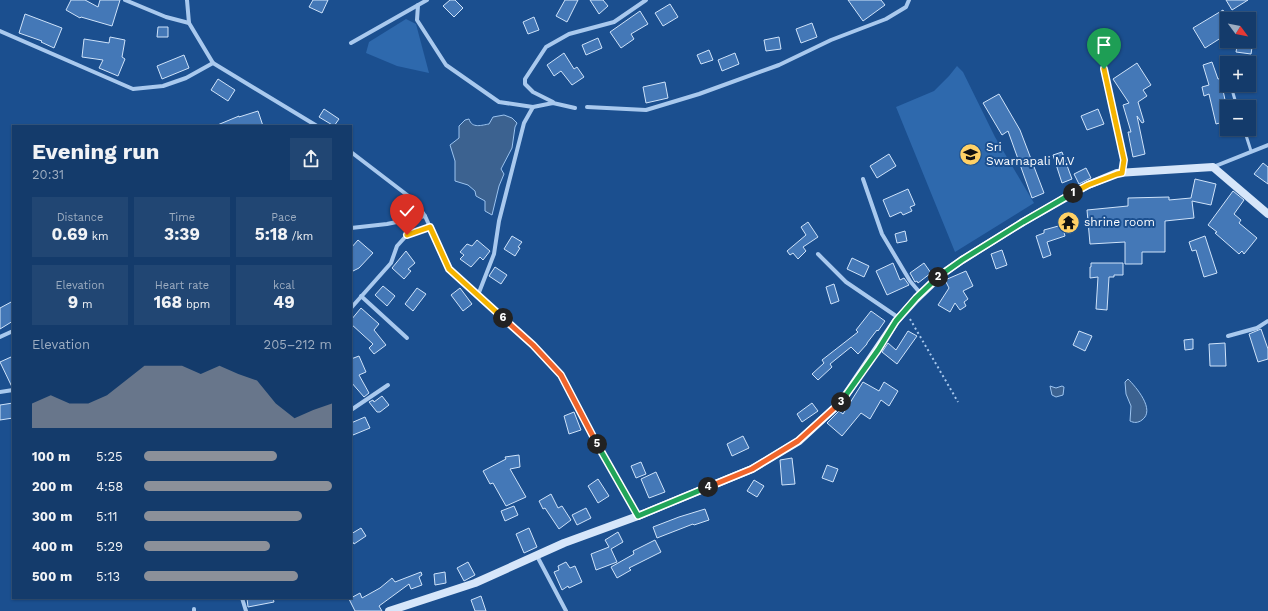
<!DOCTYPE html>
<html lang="en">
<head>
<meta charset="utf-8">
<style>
  body { margin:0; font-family:"Work Sans",sans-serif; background:#214673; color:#f1f3f6; height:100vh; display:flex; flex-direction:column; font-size:15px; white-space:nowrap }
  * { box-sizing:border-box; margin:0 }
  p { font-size:13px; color:#9dadc1 }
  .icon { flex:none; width:22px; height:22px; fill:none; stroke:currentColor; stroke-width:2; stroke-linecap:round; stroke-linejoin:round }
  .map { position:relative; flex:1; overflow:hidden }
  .sheet { position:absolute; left:12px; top:125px; width:340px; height:474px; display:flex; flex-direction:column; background:#143b6b; border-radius:0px; box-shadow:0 1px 3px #0004,0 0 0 1px #33557e }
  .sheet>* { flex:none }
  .needle { width:26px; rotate:122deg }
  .controls { position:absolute; left:1220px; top:12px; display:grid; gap:8px }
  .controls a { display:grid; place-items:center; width:36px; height:36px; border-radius:0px; background:#143b6b; box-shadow:0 1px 3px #0004,0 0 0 1px #33557e; font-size:20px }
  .pin { position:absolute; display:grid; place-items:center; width:34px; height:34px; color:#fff; margin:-41px -17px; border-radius:50% 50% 50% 0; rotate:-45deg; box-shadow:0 0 4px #0007 }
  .pin .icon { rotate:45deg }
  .km { position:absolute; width:20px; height:20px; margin:-10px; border-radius:50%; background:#222; color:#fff; font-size:11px; line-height:20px; text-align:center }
  .round { display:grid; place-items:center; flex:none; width:42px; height:42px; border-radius:0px; background:#214673 }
  .head { display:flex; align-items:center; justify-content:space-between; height:68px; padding:0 20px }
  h1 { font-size:22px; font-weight:700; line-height:30px }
  .stats { display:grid; grid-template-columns:repeat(3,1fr); gap:6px; height:68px; padding:4px 20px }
  .stats div { display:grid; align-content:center; border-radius:0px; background:#214673; text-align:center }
  .stats b { font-size:17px; font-weight:700 }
  .stats small { font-size:11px; font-weight:400 }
  .stats p { font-size:11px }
  .chart { height:112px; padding:8px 20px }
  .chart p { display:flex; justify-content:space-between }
  .chart svg { width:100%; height:72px; margin-top:4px; fill:#8c9099; opacity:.7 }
  ul { padding:0 20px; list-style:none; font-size:13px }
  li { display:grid; grid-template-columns:64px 48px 1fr; align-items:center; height:30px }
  li i { height:10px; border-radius:5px; background:#8c9099 }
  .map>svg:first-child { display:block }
</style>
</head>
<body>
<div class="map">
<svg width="1268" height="611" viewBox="0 0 1268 611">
  <rect width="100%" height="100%" fill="#1b4f8f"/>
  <g fill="#2e69ad">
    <polygon points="406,19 416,24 429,73 397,66 366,53 369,42"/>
    <polygon points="957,66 963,72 995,137 1034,203 955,252 896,107 934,91 949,76"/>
  </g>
  <g fill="#3c6290" stroke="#9cc4f0">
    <path d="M504,115L512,118L517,123L515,127L512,148L501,169L504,174L499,186L492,215L485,211V201L476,196L475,191L468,185L455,181V161L450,145L459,138V126L465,120L469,119C472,129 482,125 489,124L493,117Z"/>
    <path d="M1128,379C1136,387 1156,410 1142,420C1138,423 1134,423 1130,421L1131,406L1126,394L1125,382Z"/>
    <polygon points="1050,386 1056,388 1062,386 1064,387 1063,395 1056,397 1052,395"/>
  </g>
  <g fill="#4478b7" stroke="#cfe3fa">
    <polygon points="71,0 85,0 98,7 100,0 120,0 112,26 81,17 80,18 66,10"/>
    <polygon points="313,0 328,0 322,13 309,7"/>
    <polygon points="450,0 455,0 463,8 454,17 443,6"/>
    <polygon points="565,0 578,0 567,22 556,16"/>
    <polygon points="590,0 603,0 608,6 599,14"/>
    <polygon points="848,0 881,0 885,5 863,21"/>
    <polygon points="1226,0 1248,0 1232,10"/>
    <polygon points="670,4 678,17 663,26 655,13"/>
    <polygon points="1223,10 1227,17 1227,34 1205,48 1193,28"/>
    <polygon points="640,11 648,24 631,34 634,39 621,48 610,32"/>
    <polygon points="25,14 62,28 54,48 41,42 42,41 19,33"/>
    <polygon points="534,17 539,30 528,34 523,22"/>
    <polygon points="812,23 817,37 801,43 796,29"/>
    <polygon points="158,27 168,27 168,37 157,37"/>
    <polygon points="110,37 125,40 122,57 125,59 118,76 99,68 103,60 82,57 84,39 109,43"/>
    <polygon points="779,37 781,49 766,51 764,40"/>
    <polygon points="598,38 602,48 586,55 582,45"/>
    <polygon points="1238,41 1253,41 1251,54 1236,52"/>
    <polygon points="709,50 713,60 701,64 697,55"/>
    <polygon points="564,53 574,69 577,67 584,77 572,85 561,71 554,76 547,65"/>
    <polygon points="735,53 739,64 722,71 718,60"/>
    <polygon points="184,55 189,68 162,79 157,66"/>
    <polygon points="1212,62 1218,79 1223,78 1225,86 1222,86 1227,109 1227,121 1216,124 1209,94 1204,96 1202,87 1209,85 1203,65"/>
    <polygon points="1137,63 1151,85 1143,90 1147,96 1138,102 1144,122 1142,123 1137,116 1145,154 1133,157 1128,132 1131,132 1123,105 1129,103 1113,79"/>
    <polygon points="218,79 235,90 228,101 211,90"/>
    <polygon points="665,82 668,98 646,103 643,87"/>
    <polygon points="999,94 1020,130 1044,193 1032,198 1008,131 1002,135 983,103"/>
    <polygon points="324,109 339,119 334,126 319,117"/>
    <polygon points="1098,109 1104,124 1087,130 1081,116"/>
    <polygon points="258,111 263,126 215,126 239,116 239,117"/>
    <polygon points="1062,152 1072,179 1062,183 1053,155"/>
    <polygon points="889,154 896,166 877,178 870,166"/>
    <polygon points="1263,163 1268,167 1268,184 1254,174"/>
    <polygon points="1086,168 1091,178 1079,184 1074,174"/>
    <polygon points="1195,179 1216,184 1211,205 1192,201 1194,218 1165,221 1165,252 1142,252 1142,264 1125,264 1125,242 1090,244 1087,210 1128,206 1128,198 1169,197 1169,200 1191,198"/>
    <polygon points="908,189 915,205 910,207 912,211 903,215 901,212 890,217 883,200"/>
    <polygon points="1233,191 1244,200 1234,214 1241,220 1239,223 1257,238 1244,254 1242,251 1239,254 1215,233 1217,232 1208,225"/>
    <polygon points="1072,214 1075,226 1065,229 1062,217"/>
    <polygon points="808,222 818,237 803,247 806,251 798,259 793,253 790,255 787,251 806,235 801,227"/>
    <polygon points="1062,225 1065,236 1047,242 1051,255 1043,258 1036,236 1044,233 1044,230"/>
    <polygon points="905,231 907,241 897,243 895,234"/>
    <polygon points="512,236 522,242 518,247 520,248 515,256 504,249"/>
    <polygon points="1205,236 1217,273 1204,277 1196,250 1192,251 1189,242"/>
    <polygon points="358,240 373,253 359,268 351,272 351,248"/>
    <polygon points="477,240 490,251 483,260 480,257 471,267 460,259 464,255 460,252 467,244 472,246"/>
    <polygon points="1002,250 1007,265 996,269 991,254"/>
    <polygon points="406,251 415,263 408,269 411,271 404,279 392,268"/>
    <polygon points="852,258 869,266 864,277 847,269"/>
    <polygon points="893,263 900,280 904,278 909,285 887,295 876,271"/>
    <polygon points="924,263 931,273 918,283 917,281 915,282 910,273"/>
    <polygon points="1091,263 1123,263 1123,275 1114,275 1114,277 1109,277 1107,310 1096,309 1098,277 1090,278 1090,267 1091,267"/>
    <polygon points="495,267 507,275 501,284 489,276"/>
    <polygon points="966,271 973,286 963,291 968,299 964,302 966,306 960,310 955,303 950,312 938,305 949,288 945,280"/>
    <polygon points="834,284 839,301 831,304 826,287"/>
    <polygon points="383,286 395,296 387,306 375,295"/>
    <polygon points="417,288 426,294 413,311 405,304"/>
    <polygon points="460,288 472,304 463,311 451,295"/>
    <polygon points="13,301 13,321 0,329 0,308"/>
    <polygon points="361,308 379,324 374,330 386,345 374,354 369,348 373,344 351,324 351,320"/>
    <polygon points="871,311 885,321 878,331 877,330 867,343 867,344 858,354 851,347 830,364 832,367 818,380 812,374 824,363 822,360 858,332 856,330"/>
    <polygon points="1261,329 1268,349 1268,359 1258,362 1249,334"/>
    <polygon points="908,331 917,336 897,364 882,352 888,343 896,350"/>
    <polygon points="1079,331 1092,336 1085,351 1073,345"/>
    <polygon points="1193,339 1193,349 1185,350 1184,340"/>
    <polygon points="1225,343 1226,366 1210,366 1209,344"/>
    <polygon points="359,356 366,372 359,375 369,393 364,397 351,382 351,359"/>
    <polygon points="11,357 13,362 13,387 12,387 0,362"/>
    <polygon points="863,382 879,391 884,382 898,391 889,406 881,400 870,419 861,413 842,436 827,423 839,411 843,414"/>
    <polygon points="382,396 389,405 380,412 377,412 369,402 373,400 374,402"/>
    <polygon points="13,403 13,418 0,420 0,405"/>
    <polygon points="812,403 818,411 802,422 797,414"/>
    <polygon points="574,412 581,430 569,434 564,416"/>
    <polygon points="365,417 370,428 353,435 351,429 351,423"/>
    <polygon points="743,436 749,448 732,456 727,444"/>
    <polygon points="519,455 520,467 510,469 526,497 506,506 493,483 490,484 483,471 506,459 505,457"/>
    <polygon points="792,458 795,484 782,485 780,460"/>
    <polygon points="641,462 646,474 636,478 631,466"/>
    <polygon points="827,465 838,469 833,482 822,478"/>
    <polygon points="656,472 665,492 649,498 641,479"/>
    <polygon points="598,479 609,496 598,503 588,486"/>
    <polygon points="754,480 764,486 757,497 747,491"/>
    <polygon points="551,494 558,508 562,506 571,520 559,529 545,508 543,509 539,501"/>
    <polygon points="514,506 518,515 505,521 501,511"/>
    <polygon points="586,508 591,518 577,525 572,515"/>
    <polygon points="705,509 709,520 694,525 693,524 657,538 653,527 679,517"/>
    <polygon points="361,528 366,536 354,544 351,539 351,534"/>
    <polygon points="529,528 537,547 524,553 516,534"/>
    <polygon points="618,532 623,542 611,549 617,562 596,570 591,554 609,547 605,540"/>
    <polygon points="655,540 661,552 629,568 631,570 617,578 611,567 634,554 633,551"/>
    <polygon points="468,562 475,575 464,581 457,568"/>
    <polygon points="566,562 570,568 575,566 582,582 569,588 568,586 562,590 554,572 559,570 558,566"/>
    <polygon points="421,572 422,575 419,577 422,585 411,589 409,584 379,606 382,611 355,611 349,599 360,593 362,598 380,588 392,578 395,582"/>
    <polygon points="445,572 446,583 435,585 434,574"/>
    <polygon points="481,596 486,611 475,611 471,600"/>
    <polygon points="247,598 273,598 274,602 248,607"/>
  </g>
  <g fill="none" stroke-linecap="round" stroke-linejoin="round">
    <polyline stroke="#a9c9ee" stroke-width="2" stroke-dasharray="2 3" stroke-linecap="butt" points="910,319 958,402"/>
    <g stroke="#a9c9ee" stroke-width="3">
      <polyline points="1233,93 1237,107"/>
      <polyline points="1244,129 1251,151"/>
    </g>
    <g stroke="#a9c9ee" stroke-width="4">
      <polyline points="125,0 166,17 189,23"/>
      <polyline points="187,0 189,23 213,63 317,126"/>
      <polyline points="418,5 417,20 446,65 499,102 533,107 553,103 575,108"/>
      <polyline points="0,31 133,89 163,86 186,78 213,63"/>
      <polyline points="351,43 427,0"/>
      <polyline points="1108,51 1104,69 1124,161 1122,173"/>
      <polyline points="553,102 533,92 525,84 525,79 546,47 569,34 614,22 646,0"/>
      <polyline points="587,107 646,110 699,94 779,65 831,40 886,19 906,7 909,0"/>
      <polyline points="351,152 415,201 425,216 449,269 493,310 519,331 561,375 586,426 638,516"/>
      <polyline points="1213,167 1268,145"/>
      <polyline points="863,179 882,234 910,281 921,294"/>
      <polyline points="351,228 387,224 425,216"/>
      <polyline points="818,254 846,282 899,318"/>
      <polyline points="478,295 494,254 499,221 524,123 533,107"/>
      <polyline points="361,296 407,338"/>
      <polyline points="351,308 391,263 397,246 407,235 430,227"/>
      <polyline points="1228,336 1257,328 1268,321"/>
      <polyline points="0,337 13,331"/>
      <polyline points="0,392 13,390"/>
      <polyline points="351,410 388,385"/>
      <polyline points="537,556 566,611"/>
      <polyline points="242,598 246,611"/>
      <polyline points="194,609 194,611"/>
    </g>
    <polyline stroke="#d6e6fa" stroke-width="8" points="389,611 475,583 564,543 638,516 752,469 799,441 841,402 896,321 916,299 942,274 962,260 1023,222 1088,185 1117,173 1213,167 1268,214"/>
  </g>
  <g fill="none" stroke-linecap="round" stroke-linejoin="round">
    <defs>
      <polyline id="split-1" points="1073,193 1088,185 1117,174 1122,173 1124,160 1104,69"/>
      <polyline id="split-2" points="938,277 962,260 1023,222 1073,193"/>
      <polyline id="split-3" points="841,402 878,350 896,321 916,298 938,277"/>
      <polyline id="split-4" points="708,487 752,469 798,441 841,402"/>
      <polyline id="split-5" points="597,444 638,516 708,487"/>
      <polyline id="split-6" points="503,318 533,345 561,375 597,444"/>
      <polyline id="split-7" points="407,235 430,227 449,269 503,318"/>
    </defs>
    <use href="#split-1" stroke="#fff" stroke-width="8"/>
    <use href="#split-2" stroke="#fff" stroke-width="8"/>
    <use href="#split-3" stroke="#fff" stroke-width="8"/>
    <use href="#split-4" stroke="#fff" stroke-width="8"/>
    <use href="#split-5" stroke="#fff" stroke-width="8"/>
    <use href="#split-6" stroke="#fff" stroke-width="8"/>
    <use href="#split-7" stroke="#fff" stroke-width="8"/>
    <use href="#split-1" stroke="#f5b400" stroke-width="5"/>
    <use href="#split-2" stroke="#22a559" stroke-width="5"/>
    <use href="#split-3" stroke="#22a559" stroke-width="5"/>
    <use href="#split-4" stroke="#f0652b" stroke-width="5"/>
    <use href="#split-5" stroke="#22a559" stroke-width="5"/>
    <use href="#split-6" stroke="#f0652b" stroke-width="5"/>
    <use href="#split-7" stroke="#f5b400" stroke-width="5"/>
  </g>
  <defs>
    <symbol id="school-disc" viewBox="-11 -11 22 22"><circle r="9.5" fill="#ffd166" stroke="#1b4f8f"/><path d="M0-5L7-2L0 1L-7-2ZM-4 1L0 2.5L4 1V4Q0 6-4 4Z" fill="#111"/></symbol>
    <symbol id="temple-disc" viewBox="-11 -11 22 22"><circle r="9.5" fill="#ffd166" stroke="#1b4f8f"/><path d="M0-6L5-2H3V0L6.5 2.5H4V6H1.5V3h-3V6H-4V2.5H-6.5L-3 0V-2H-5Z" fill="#111"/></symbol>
  </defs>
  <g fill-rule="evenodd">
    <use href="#school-disc" x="958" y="142" width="25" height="25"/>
    <use href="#temple-disc" x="1056" y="210" width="25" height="25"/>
  </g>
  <g text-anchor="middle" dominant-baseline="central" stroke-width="4" stroke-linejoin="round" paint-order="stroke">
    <g font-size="12" fill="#fff" stroke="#1b4f8f" text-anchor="start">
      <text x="986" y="147">Sri<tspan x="986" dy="14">Swarnapali M.V</tspan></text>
      <text x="1084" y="222">shrine room</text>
    </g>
  </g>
</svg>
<div class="controls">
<a><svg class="needle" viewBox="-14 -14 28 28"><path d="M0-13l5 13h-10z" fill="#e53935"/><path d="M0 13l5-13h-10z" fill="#9dadc1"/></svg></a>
<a>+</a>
<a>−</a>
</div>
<div class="pin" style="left:1104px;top:69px;background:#1e9e55"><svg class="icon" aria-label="arrive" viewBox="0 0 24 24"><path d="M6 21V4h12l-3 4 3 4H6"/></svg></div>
<div class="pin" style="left:407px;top:235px;background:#d93025"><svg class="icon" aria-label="check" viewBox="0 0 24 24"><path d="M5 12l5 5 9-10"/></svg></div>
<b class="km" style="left:1073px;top:193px">1</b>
<b class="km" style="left:938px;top:277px">2</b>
<b class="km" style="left:841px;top:402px">3</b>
<b class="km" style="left:708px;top:487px">4</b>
<b class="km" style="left:597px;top:444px">5</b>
<b class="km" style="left:503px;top:318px">6</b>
<section class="sheet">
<div class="head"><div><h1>Evening run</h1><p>20:31</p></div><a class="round"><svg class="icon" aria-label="share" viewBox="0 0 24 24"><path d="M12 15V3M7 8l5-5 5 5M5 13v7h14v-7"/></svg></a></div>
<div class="stats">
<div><p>Distance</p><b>0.69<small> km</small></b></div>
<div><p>Time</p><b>3:39</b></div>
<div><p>Pace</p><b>5:18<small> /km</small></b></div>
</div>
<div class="stats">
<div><p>Elevation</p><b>9<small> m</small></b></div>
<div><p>Heart rate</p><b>168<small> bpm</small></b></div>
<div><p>kcal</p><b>49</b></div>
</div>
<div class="chart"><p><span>Elevation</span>205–212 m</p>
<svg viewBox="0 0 160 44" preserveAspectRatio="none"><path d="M0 44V29L10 24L20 29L30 29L40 24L50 15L60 6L70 6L80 6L90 11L100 6L110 11L120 15L130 29L140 38L150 33L160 29V44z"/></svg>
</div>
<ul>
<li><b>100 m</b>5:25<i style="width:71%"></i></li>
<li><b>200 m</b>4:58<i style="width:100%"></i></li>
<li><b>300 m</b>5:11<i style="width:84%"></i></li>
<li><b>400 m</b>5:29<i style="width:67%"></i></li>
<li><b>500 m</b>5:13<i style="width:82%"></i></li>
</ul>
</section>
</div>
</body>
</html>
